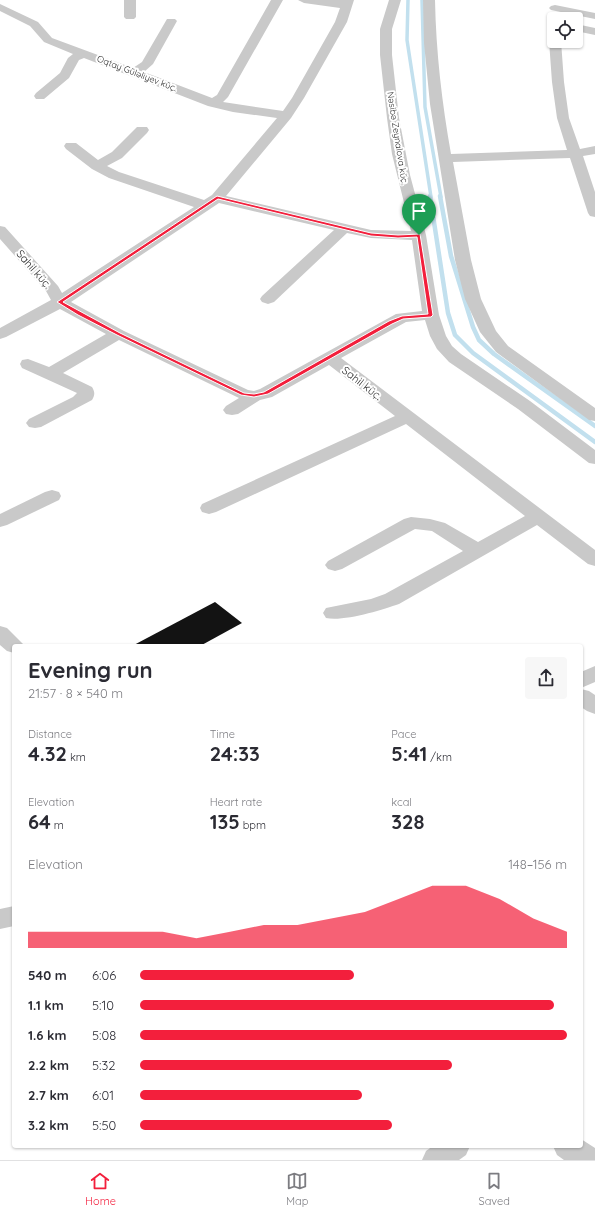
<!DOCTYPE html>
<html lang="en">
<head>
<meta charset="utf-8">
<style>
  body { margin:0; font-family:Quicksand,sans-serif; background:#f7f7f7; color:#2b2b33; height:100vh; display:flex; flex-direction:column; font-size:15px; white-space:nowrap }
  * { box-sizing:border-box; margin:0 }
  p { font-size:13px; color:#7c7c81 }
  .icon { flex:none; width:22px; height:22px; fill:none; stroke:currentColor; stroke-width:2; stroke-linecap:round; stroke-linejoin:round }
  .map { position:relative; flex:1; overflow:hidden }
  .sheet { position:absolute; left:12px; top:644px; width:571px; height:504px; display:flex; flex-direction:column; background:#fff; border-radius:4px; box-shadow:0 1px 3px #0004 }
  .sheet>* { flex:none }
  .tools { position:absolute; left:547px; top:12px; display:grid; gap:8px }
  .tools a { display:grid; place-items:center; width:36px; height:36px; border-radius:4px; background:#fff; box-shadow:0 1px 3px #0004; font-size:20px }
  .pin { position:absolute; display:grid; place-items:center; width:34px; height:34px; color:#fff; margin:-41px -17px; border-radius:50% 50% 50% 0; rotate:-45deg; box-shadow:0 0 4px #0007 }
  .pin .icon { rotate:45deg }
  .round { display:grid; place-items:center; flex:none; width:42px; height:42px; border-radius:4px; background:#f7f7f7 }
  .summary { display:flex; align-items:center; justify-content:space-between; height:68px; padding:0 16px }
  h1 { font-size:22px; font-weight:700; line-height:30px }
  .stats { display:grid; grid-template-columns:repeat(3,1fr); gap:6px; height:68px; padding:4px 16px }
  .stats div { display:grid; align-content:center }
  .stats b { font-size:20px; font-weight:700 }
  .stats small { font-size:11px; font-weight:400 }
  .stats p { font-size:11px }
  .chart { height:112px; padding:8px 16px }
  .chart p { display:flex; justify-content:space-between }
  .chart svg { width:100%; height:72px; margin-top:4px; fill:#f31f3c; opacity:.7 }
  ul { padding:0 16px; list-style:none; font-size:13px }
  li { display:grid; grid-template-columns:64px 48px 1fr; align-items:center; height:30px }
  li i { height:10px; border-radius:5px; background:#f31f3c }
  .dock { display:flex; justify-content:space-around; align-items:center; height:56px; border-top:1px solid #e1e1e2; background:#fff; font-size:11px; color:#7c7c81 }
  .dock a { display:grid; justify-items:center; gap:2px }
  .dock .active { color:#f31f3c }
  .map>svg:first-child { display:block }
</style>
</head>
<body>
<div class="map">
<svg width="595" height="1160" viewBox="0 0 595 1160">
  <rect width="100%" height="100%" fill="#fff"/>
  <g fill="none" stroke-linecap="round" stroke-linejoin="round">
    <g stroke="#c2e0ee" stroke-width="3.5">
      <polyline points="408,0 407,40 431,197"/>
      <polyline points="422,0 425,107 441,197"/>
    </g>
    <g stroke="#c2e0ee" stroke-width="4.5">
      <polyline points="430,196 448,313 455,335 473,353 595,442"/>
      <polyline points="440,196 451,256 473,327 479,340 494,354 595,426"/>
    </g>
  </g>
  <polygon fill="#131313" points="215,602 242,623 200,646 132,646"/>
  <g fill="none" stroke-linecap="round" stroke-linejoin="round">
    <g fill="#c9c9c9" fill-rule="evenodd">
      <polygon points="124,0 136,0 136,17 134,19 126,19 124,17"/>
      <path d="M271,0H283L228,97L223,102L283,111L292,98L335,22L340,8L304,3L298,0H354L347,22L304,98L291,118L226,196L371,230L411,231L392,154L387,118L380,55V29L389,0H401L392,29V55L399,118L410,175L426,235L439,315L446,336L452,346L461,354L530,401L595,450V464L589,463L518,409L449,362L437,349L430,336L425,320L406,322L341,358L595,550V566L588,564L537,525L399,604C382,610 343,622 326,618L323,613L326,608L371,599L385,594L463,551L432,531L415,529L342,569L335,571L328,569L325,565L328,561L404,519L411,517L430,519L445,523L478,542L525,516L406,424L216,512L209,514L202,512L200,508L202,504L395,416L329,365L272,397L260,400L238,414L232,415L226,414L223,410L226,406L239,398L119,340L63,373L92,387C95,392 95,395 92,400L41,427L35,428L29,427L26,423L29,419L73,397L77,393L22,368L20,364L22,360L28,359L49,367L106,334L60,309L6,337L0,339V328L51,300L46,291L0,239V226L5,227L58,286L62,293L194,207L109,178L92,169L66,149L64,146L66,143H76L98,160L112,152L137,127H147L149,130L147,133L122,158L107,166L119,172L204,200L212,195L277,118L233,112L208,106L84,58L79,60L69,78L44,99H36L34,96L36,93L60,73L68,58L73,54L44,42L30,26L0,11V4L38,22L52,38L133,68L142,62L167,19H175L177,21L153,64L144,72L212,98L217,95ZM219,203L334,230L262,296L260,299L262,302L268,304L274,302L347,233L371,238L412,240L422,311L396,314L260,389L254,391L248,390L124,331L71,302Z"/>
      <path d="M423,0H435C436,52 442,103 451,154L567,150L557,118L552,82L549,41L554,38V41H561L564,82L569,118L580,149L595,146V154L583,156L595,192V217L590,216L588,213L570,158L453,162L471,260L481,299L496,331L508,346L595,408V421L589,420L496,352L480,332L465,299L455,260L430,104L424,43Z"/>
      <polygon points="555,5 595,13 595,19 551,10 549,8 551,6"/>
      <polygon points="576,24 595,28 595,35 576,31"/>
      <polygon points="52,490 59,492 61,496 59,500 7,525 0,527 0,514 45,492"/>
      <polygon points="0,626 7,628 25,646 14,646 14,653 7,651 0,645"/>
      <polygon points="595,666 595,682 581,688 581,672"/>
      <polygon points="581,689 589,691 595,695 595,714 587,711 581,707"/>
      <polygon points="14,906 14,926 0,929 0,909"/>
      <polygon points="581,1139 595,1148 595,1160 564,1160 557,1155 553,1146 581,1146"/>
      <polygon points="433,1146 470,1146 466,1155 459,1160 422,1160 426,1151"/>
    </g>
  </g>
  <path fill="#f31f3c" stroke="#fff" fill-rule="evenodd" d="M217,196L371,233L398,235L420,234L433,315L431,317L403,319L392,324L268,394L254,397L241,395L117,335L78,315L57,302ZM218,199L371,236L398,238L417,237L428,314L402,316L389,321L264,392L254,394L244,393L120,333L63,302Z"/>
  <g text-anchor="middle" dominant-baseline="central" stroke-width="4" stroke-linejoin="round" paint-order="stroke">
    <g font-size="9" fill="#2c2c2c" stroke="#fff">
      <text transform="translate(137 73) rotate(21)">Oqtay Güləliyev küç.</text>
      <text transform="translate(398 138) rotate(81)">Nəsibə Zeynalova küç.</text>
    </g>
    <g font-size="11" fill="#2c2c2c" stroke="#fff">
      <text transform="translate(34 269) rotate(49)">Sahil küç.</text>
      <text transform="translate(362 383) rotate(38)">Sahil küç.</text>
    </g>
  </g>
</svg>
<div class="tools">
<a><svg class="icon" aria-label="locate" viewBox="0 0 24 24"><circle cx="12" cy="12" r="6"/><path d="M12 2v4M12 18v4M2 12h4M18 12h4"/></svg></a>
</div>
<div class="pin" style="left:419px;top:235px;background:#1e9e55"><svg class="icon" aria-label="arrive" viewBox="0 0 24 24"><path d="M6 21V4h12l-3 4 3 4H6"/></svg></div>
<section class="sheet">
<div class="summary"><div><h1>Evening run</h1><p>21:57 · 8 × 540 m</p></div><a class="round"><svg class="icon" aria-label="share" viewBox="0 0 24 24"><path d="M12 15V3M7 8l5-5 5 5M5 13v7h14v-7"/></svg></a></div>
<div class="stats">
<div><p>Distance</p><b>4.32<small> km</small></b></div>
<div><p>Time</p><b>24:33</b></div>
<div><p>Pace</p><b>5:41<small> /km</small></b></div>
</div>
<div class="stats">
<div><p>Elevation</p><b>64<small> m</small></b></div>
<div><p>Heart rate</p><b>135<small> bpm</small></b></div>
<div><p>kcal</p><b>328</b></div>
</div>
<div class="chart"><p><span>Elevation</span>148–156 m</p>
<svg viewBox="0 0 160 44" preserveAspectRatio="none"><path d="M0 44V34L10 34L20 34L30 34L40 34L50 38L60 34L70 30L80 30L90 26L100 22L110 14L120 6L130 6L140 14L150 26L160 34V44z"/></svg>
</div>
<ul>
<li><b>540 m</b>6:06<i style="width:50%"></i></li>
<li><b>1.1 km</b>5:10<i style="width:97%"></i></li>
<li><b>1.6 km</b>5:08<i style="width:100%"></i></li>
<li><b>2.2 km</b>5:32<i style="width:73%"></i></li>
<li><b>2.7 km</b>6:01<i style="width:52%"></i></li>
<li><b>3.2 km</b>5:50<i style="width:59%"></i></li>
</ul>
</section>
</div>
<nav class="dock">
<a class="active"><svg class="icon" aria-label="home" viewBox="0 0 24 24"><path d="M3 11l9-7 9 7M6 9v11h12V9"/></svg>Home</a>
<a><svg class="icon" aria-label="map" viewBox="0 0 24 24"><path d="M3 6l6-2 6 2 6-2v14l-6 2-6-2-6 2zM9 4v14M15 6v14"/></svg>Map</a>
<a><svg class="icon" aria-label="saved" viewBox="0 0 24 24"><path d="M7 4h10v16l-5-4-5 4z"/></svg>Saved</a>
</nav>
</body>
</html>
